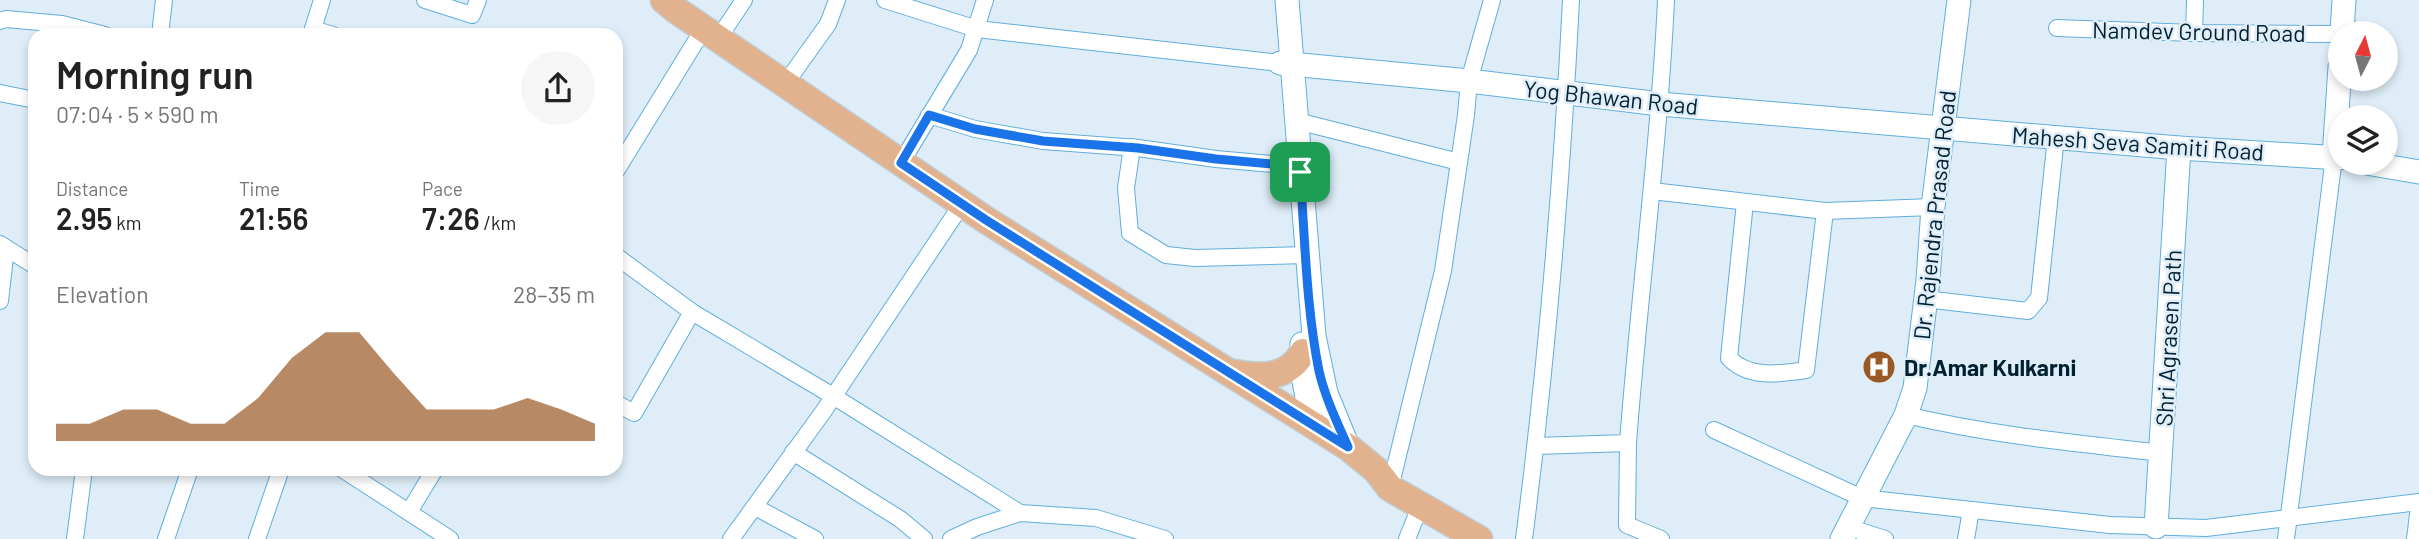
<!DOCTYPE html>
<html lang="en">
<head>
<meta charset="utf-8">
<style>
  body { margin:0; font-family:Barlow,sans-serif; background:#f6f6f6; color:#222; height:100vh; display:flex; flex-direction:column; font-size:26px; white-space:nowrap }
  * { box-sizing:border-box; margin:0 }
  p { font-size:23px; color:#767676 }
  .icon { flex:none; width:38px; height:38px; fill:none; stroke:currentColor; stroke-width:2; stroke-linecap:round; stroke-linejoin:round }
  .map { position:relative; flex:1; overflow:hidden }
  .details { position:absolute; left:28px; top:28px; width:595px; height:448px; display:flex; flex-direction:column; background:#fff; border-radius:21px; box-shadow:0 4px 10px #0003 }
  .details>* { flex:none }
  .needle { width:46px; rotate:6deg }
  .fabs { position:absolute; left:2328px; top:21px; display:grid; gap:14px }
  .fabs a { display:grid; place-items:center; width:70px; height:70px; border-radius:50%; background:#fff; box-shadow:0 4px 10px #0003; font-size:35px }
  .pin { position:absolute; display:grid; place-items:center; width:60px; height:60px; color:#fff; margin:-30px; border-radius:14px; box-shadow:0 4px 10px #0006 }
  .round { display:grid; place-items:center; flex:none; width:74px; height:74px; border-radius:37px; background:#f6f6f6 }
  .summary { display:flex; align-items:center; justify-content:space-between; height:119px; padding:0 28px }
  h1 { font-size:38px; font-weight:600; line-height:52px }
  .figures { display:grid; grid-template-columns:repeat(3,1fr); gap:10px; height:119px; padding:7px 28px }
  .figures div { display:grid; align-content:center }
  .figures b { font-size:30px; font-weight:600 }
  .figures small { font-size:19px; font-weight:400 }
  .figures p { font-size:19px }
  .chart { height:196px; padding:14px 28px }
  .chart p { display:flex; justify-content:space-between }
  .chart svg { width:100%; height:126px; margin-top:7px; fill:#995924; opacity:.7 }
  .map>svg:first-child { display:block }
</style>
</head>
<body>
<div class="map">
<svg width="2419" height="539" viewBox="0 0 2419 539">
  <rect width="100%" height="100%" fill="#deedf7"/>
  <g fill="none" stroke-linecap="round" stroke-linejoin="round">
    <defs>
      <g id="street">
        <polyline points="425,0 472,15 478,0"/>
        <polyline points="885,0 977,29 1280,63"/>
        <polyline points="0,21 6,19 62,24 105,35"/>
        <polyline points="2057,28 2194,33 2340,34"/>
        <polyline points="313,29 333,35"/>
        <polyline points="2194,33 2195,0"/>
        <polyline points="160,35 164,0"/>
        <polyline points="311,35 322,0"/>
        <polyline points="718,39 744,0"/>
        <polyline points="785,84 828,24 837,0"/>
        <polyline points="0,93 35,100"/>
        <polyline points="929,115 975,129 1043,141 1138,148 1216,159 1273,164 1300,172"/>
        <polyline points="1297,121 1459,162"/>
        <polyline points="1132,147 1126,188 1130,233 1166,255 1195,258 1306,255"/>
        <polyline points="901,163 969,50 985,0"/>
        <polyline points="616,171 704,28"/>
        <polyline points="1652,191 1825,211 1933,207"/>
        <path d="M1745,202L1729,358C1749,379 1780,374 1806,370L1825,211"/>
        <polyline points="0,244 35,266"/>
        <polyline points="616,256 692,312"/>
        <polyline points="1925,299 2028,311 2039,298 2056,137"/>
        <polyline points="0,301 6,248"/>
        <polyline points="616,403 634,413 692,312 833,396 1020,513"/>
        <path d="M1906,415C1990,435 2075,443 2161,453"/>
        <polyline points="1714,430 1862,498 2110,525 2206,528 2419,502"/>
        <polyline points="1628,443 1627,525 1661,539"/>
        <path d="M1536,446L1628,443C1639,295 1659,148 1666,0"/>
        <polyline points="793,452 900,519 924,539"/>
        <polyline points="342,469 450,539"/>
        <polyline points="1390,488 1443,271 1466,115 1469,81 1492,0"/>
        <polyline points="755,507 815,539"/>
        <polyline points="409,512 435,469"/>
        <polyline points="1847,527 1885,539"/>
        <polyline points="75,539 84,469"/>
        <polyline points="166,539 190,469"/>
        <polyline points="257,539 281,469"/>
        <polyline points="731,539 823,412 962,204"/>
        <polyline points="951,539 977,527 1020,513 1096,518 1165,539"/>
        <polyline points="1407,539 1421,504"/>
        <path d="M1524,539C1547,360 1562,180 1571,0"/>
        <polyline points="1966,539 1971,510"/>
        <polyline points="2286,539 2334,157"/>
        <polyline points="2415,539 2419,506"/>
      </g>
      <g id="secondary">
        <polyline points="1287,0 1314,336 1326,393 1348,447"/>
        <polyline points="2342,33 2344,0"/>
        <polyline points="1280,63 1469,81 1660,104 2179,148 2340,158"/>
        <polyline points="2334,157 2340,67"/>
        <polyline points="2366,163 2419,172"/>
        <polyline points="1302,344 1304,381 1312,424"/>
        <polyline points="2156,527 2179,148"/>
        <polyline points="1842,539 1906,415 1915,388 1928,280 1933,207 1959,0"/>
      </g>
      <g id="primary">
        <polyline points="664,0 676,10 986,220 1348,447 1376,470 1390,488 1479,539"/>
        <path d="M1234,373C1261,378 1288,379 1303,352"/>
      </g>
    </defs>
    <use href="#street" stroke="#60aedc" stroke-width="18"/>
    <use href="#secondary" stroke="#60aedc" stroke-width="25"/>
    <use href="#primary" stroke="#c2cace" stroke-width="29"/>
    <use href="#street" stroke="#fff" stroke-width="16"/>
    <use href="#secondary" stroke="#fff" stroke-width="23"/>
    <use href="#primary" stroke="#e1b28d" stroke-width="26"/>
  </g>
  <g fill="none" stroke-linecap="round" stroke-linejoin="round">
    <defs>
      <path id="route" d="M929,115L975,129L1043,141L1138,148L1216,159L1273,164L1300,172C1305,238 1306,306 1319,371C1325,397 1337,422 1348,447L986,220L901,163Z"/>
    </defs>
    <use href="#route" stroke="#fff" stroke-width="14"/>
    <use href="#route" stroke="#1a73e8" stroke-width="9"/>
  </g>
  <defs>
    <symbol id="hospital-disc" viewBox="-11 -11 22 22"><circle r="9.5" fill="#995924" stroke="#deedf7"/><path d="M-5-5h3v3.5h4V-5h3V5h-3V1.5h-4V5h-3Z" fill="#fff"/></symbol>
  </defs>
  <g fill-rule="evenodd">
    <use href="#hospital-disc" x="1860" y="348" width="38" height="38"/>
  </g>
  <g text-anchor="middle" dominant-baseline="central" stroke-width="5" stroke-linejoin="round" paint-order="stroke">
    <g font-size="23" fill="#002132" stroke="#deedf7">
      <text transform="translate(2199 31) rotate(1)">Namdev Ground Road</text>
      <text transform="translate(1611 97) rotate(6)">Yog Bhawan Road</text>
      <text transform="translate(2138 143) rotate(4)">Mahesh Seva Samiti Road</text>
      <text transform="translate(1934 215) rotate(-84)">Dr. Rajendra Prasad Road</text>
      <text transform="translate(2168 338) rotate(-87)">Shri Agrasen Path</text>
    </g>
    <g font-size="23" font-weight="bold" fill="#002132" stroke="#deedf7" text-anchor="start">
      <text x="1904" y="367">Dr.Amar Kulkarni</text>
    </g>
  </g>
</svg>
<div class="fabs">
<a><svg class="needle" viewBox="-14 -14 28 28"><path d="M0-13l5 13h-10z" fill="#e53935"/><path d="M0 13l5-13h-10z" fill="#767676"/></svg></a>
<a><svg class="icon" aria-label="layers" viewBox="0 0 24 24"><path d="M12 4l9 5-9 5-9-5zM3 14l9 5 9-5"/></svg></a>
</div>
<div class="pin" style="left:1300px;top:172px;background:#1e9e55"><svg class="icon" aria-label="arrive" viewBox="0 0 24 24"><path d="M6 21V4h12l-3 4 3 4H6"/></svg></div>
<section class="details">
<div class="summary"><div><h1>Morning run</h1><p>07:04 · 5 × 590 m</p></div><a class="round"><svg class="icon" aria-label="share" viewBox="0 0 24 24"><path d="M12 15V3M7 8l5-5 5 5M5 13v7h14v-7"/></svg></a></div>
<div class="figures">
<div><p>Distance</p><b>2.95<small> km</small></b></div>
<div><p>Time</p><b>21:56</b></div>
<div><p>Pace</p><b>7:26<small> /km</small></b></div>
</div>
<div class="chart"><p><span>Elevation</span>28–35 m</p>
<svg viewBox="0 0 160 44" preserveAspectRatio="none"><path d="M0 44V38L10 38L20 33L30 33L40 38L50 38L60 29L70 15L80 6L90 6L100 20L110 33L120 33L130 33L140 29L150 33L160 38V44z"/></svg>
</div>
</section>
</div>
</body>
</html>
